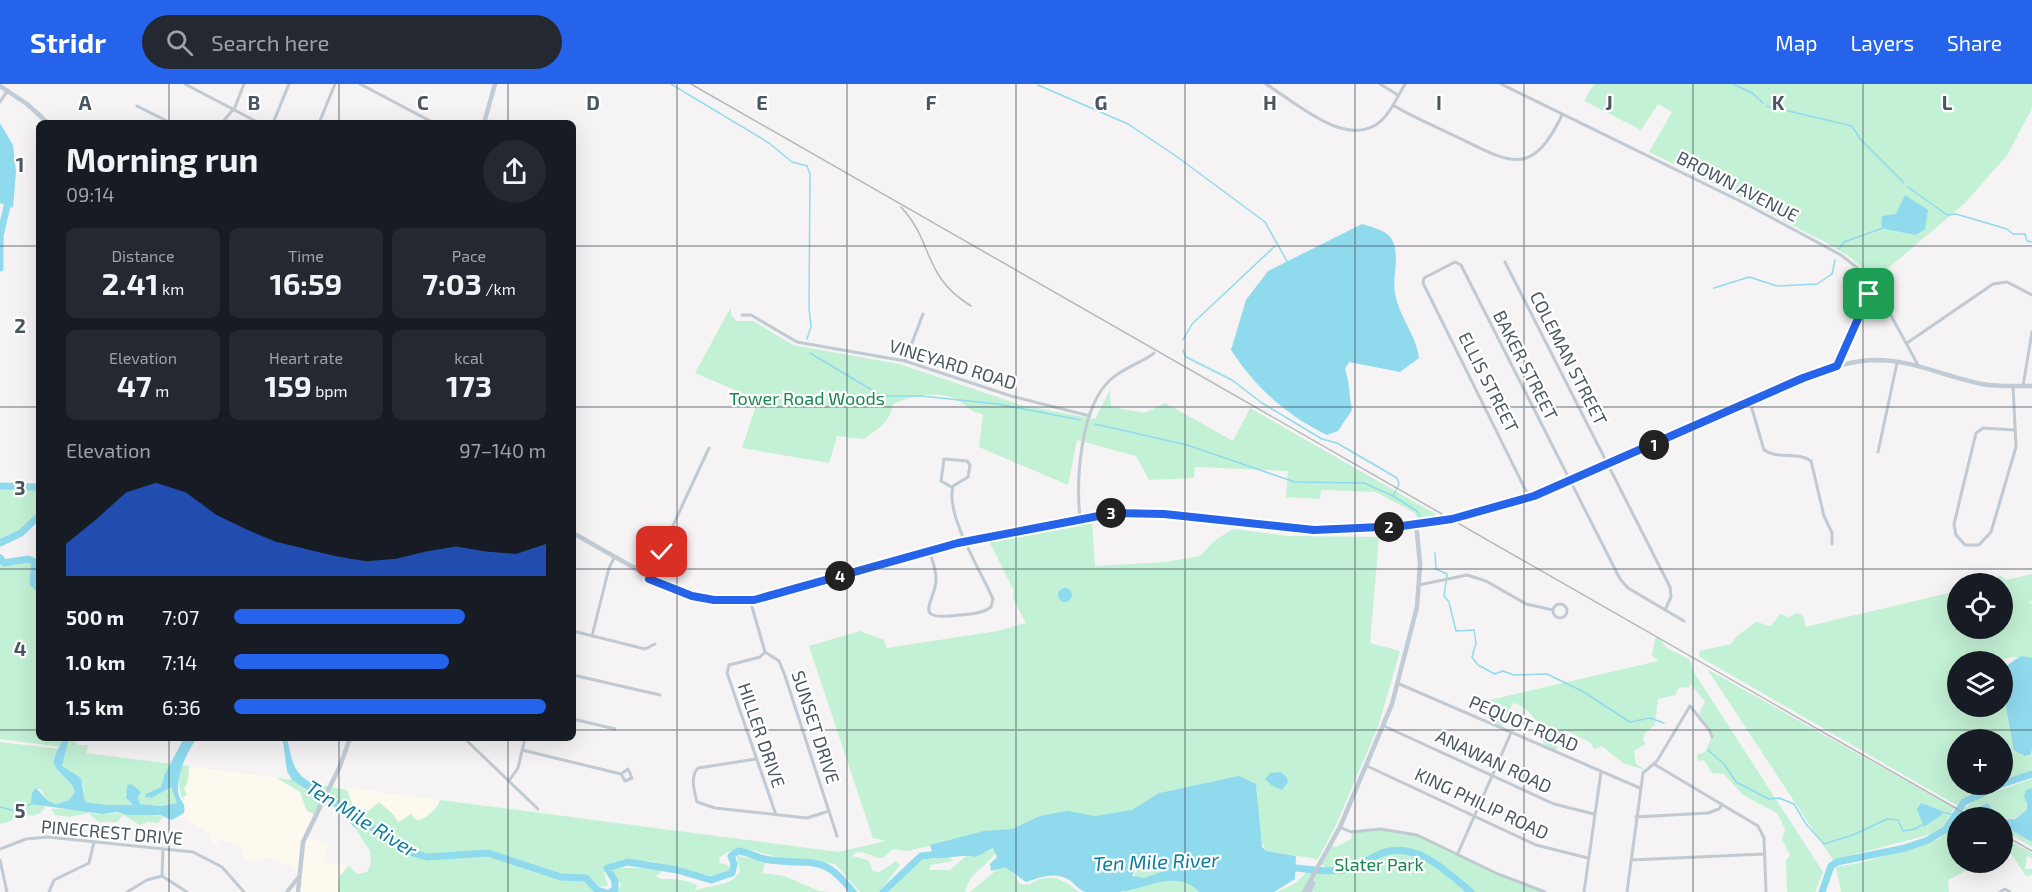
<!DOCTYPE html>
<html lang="en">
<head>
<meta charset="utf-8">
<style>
  body { margin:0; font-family:"Exo 2",sans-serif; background:#242831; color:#f1f3f6; height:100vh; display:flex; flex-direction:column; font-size:22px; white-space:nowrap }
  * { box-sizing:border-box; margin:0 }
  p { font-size:20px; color:#9ea1a6 }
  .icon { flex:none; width:33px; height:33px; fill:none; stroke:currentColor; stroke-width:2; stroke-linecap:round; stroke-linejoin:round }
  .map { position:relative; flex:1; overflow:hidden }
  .details { position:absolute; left:36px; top:36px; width:540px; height:621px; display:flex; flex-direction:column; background:#171b24; border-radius:9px; box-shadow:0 6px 24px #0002 }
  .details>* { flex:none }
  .buttons { position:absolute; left:1947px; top:489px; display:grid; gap:12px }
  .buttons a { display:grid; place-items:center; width:66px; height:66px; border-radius:50%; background:#171b24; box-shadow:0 6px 24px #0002; font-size:30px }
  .pin { position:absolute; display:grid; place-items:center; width:51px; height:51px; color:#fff; margin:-26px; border-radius:12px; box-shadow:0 3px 9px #0006 }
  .km { position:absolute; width:30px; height:30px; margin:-15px; border-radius:50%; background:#222; color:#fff; font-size:16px; line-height:30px; text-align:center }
  .round { display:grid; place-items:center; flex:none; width:63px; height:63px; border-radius:32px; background:#242831 }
  .head { display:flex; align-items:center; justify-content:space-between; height:102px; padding:0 30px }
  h1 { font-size:33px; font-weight:700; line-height:45px }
  .metrics { display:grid; grid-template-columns:repeat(3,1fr); gap:9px; height:102px; padding:6px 30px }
  .metrics div { display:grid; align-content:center; border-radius:9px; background:#242831; text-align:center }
  .metrics b { font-size:30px; font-weight:700 }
  .metrics small { font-size:16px; font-weight:400 }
  .metrics p { font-size:16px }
  .chart { height:168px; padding:12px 30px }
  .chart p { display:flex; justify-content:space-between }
  .chart svg { width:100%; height:108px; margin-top:6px; fill:#2563eb; opacity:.7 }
  ul { padding:0 30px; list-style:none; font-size:20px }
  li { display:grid; grid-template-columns:96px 72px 1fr; align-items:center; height:45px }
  li i { height:15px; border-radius:8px; background:#2563eb }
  header { display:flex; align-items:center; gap:36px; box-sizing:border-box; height:84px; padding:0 30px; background:#2563eb; color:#fff }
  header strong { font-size:28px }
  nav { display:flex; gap:33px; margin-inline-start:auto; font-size:21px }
  .search { width:420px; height:54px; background:#242831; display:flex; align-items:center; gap:15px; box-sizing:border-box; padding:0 21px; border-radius:33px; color:#9ea1a6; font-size:22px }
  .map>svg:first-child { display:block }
</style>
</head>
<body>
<header>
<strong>Stridr</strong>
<div class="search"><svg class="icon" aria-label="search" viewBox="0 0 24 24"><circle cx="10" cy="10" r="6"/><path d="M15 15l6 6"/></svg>Search here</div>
<nav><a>Map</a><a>Layers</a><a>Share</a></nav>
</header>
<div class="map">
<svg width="2032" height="808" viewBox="0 0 2032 808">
  <rect width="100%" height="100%" fill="#f5f3f3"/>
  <g fill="#fdf9ef">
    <polygon points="189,682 277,694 300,707 305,724 315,731 306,752 329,761 326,771 329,775 324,779 345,781 346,785 340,791 338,808 300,808 298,787 291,782 269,774 248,777 242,773 243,767 239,762 219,754 217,761 211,759 210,750 180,732 184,729 182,715"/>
    <polygon points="335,702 440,716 440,719 421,736 409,732 398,738 381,722 362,728 352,720 347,706"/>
  </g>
  <g fill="#c3f1d5">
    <path d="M1594,0H2032V24L2008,70L1964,120L1873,197C1856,170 1821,157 1794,142C1746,116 1698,91 1649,68L1672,28L1658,20L1641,46L1584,17Z"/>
    <path d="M731,223V231L736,237H753L793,261L899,280L1021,321L1095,335L1110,306L1111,323L1145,329L1165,319L1233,357L1250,324L1439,432L1418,436L1415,429L1376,408L1321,406L1320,415L1286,413L1288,387L1195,383L1194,394L1149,396L1136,372L1077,356L1068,401L979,363L983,330C968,327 970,324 959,317C940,305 911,312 893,320C889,340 880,343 864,355L837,352L829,379L742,364L758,316L695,289Z"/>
    <polygon points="28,401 39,403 39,432 21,449 0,459 0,402 19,404"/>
    <path d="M1092,438L1095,482L1165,478L1200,472L1214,457L1233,445L1288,452L1379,453L1370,559L1400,567L1379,640L1336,741L1318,775L1267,767L1260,756L1257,704L1216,697L1159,709L1156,728L1095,732L1084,730L1038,744L1001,746L907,767L893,765L883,774C873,775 868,767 857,768L852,772L868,776L873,787L879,788L896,777L900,781L879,808H860L835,780C819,777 803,779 788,776C766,772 741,757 720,773L719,779L726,780L732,786L721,793L681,787L651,777L611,780L604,789L608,802L599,803L593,797H588L595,808H338L340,791L349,782L357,790L367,788L371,780L370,767L355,744L357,742L345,724L311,699L347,706L352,720L362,728H367L379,718L394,731L398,738L411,730L417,737C427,734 438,725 440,716L839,768L885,757L873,754L809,562L860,547L884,556L887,564L998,547L1026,539L1013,514L1014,507L989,457Z"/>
    <polygon points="0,474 4,479 28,475 35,478 33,499 39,505 39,654 65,654 62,663 0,655"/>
    <polygon points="1980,488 1991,495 2001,492 2006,496 2032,490 2032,517 2029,518 2032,520 2032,574 2012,573 1995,577 1958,578 1958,622 2002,622 2003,586 2032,670 2032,688 2003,696 2002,656 1958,656 1958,700 1991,701 1956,721 1700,573 1699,567 1731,560 1737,552 1756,538 1771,542 1780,530 1788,533 1798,529 1804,533 1805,543 1957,507 1958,544 2002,544 2002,500 1982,499"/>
    <path d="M1658,553L1667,564L1689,575L1695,590L1823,788L1815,808H1787L1786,777L1790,771L1782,755L1785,745L1777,729L1743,711L1724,690L1712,689L1704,676L1698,677L1697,671L1705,668L1713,650L1699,630L1705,618L1690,599L1689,603L1679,604L1675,611L1658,615L1655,641L1645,649L1643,656L1646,660L1634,667L1636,680L1645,686L1623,679L1602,662L1594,665L1591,659L1565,646L1560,652L1556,668L1543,661V656L1549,652L1550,645C1546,640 1541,640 1537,637C1528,629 1528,623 1513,619L1501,643L1491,638L1496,622L1490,616L1658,577L1652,571L1655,555Z"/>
    <polygon points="1707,585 1954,724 1944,741 1932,750 1833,776"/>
    <polygon points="69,654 73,654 78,661 89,661 86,669 172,680 164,692 161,703 146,713 152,714 171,703 177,719 161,722 140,720 138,713 125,709 126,714 133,721 107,721 85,718 83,701 62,682"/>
    <path d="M0,658L59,665L54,673L58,688L73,700L75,708L69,716L56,720L48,717L40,705H36L34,709L45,724C34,736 30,730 16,730L11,737L0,740Z"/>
    <polygon points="181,681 189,682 188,697 184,705 187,710 182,715 178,698"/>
    <polygon points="277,694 293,696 320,713 323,716 315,731 307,727 300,708"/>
    <path d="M2032,695V704L2026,706L2027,726C2016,737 2007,736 1994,732L1993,724L1980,729L1989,733H1979L1963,725L1980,713Z"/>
    <path d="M73,724C82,726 93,731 102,730C113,729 154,729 163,733L158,739L148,738L140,741L123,731L117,738H99L88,729L69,733L55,731L51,725Z"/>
    <polygon points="1958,734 1958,778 1980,779 1948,796 1949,808 1841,808 1836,783 1864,778 1939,755"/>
    <polygon points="2002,741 2032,758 2032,763 2003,746"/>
    <path d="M1367,745L1408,748L1431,756L1501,792L1545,808H1277C1282,805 1289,803 1295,799C1305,792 1308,780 1322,789L1325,783L1322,780L1332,761L1336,763L1351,755L1352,749Z"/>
    <polygon points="2002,753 2032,769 2032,775 2027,772 2025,785 2032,785 2032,791 2026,792 2008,765 2003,766"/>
    <path d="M1001,759C994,781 970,784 965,808H889L920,775L950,774L954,777L931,781L929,786H950L972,767C984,773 991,766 1001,759Z"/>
    <path d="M737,772L766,777L762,789L784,792L819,807L831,808H618L621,800L610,793L611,786L617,784H657L661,788L656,792L660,795C674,795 684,795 697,801L695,807C711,800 730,803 740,788Z"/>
    <path d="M1006,778L1020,800L1028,801C1049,788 1061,794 1079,808H970Z"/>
    <path d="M1150,780L1165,782L1195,798L1198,808H1124C1131,795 1134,784 1150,780Z"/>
  </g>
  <g fill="#90daee" fill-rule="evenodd">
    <polygon points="0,39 13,61 16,88 13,124 0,119"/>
    <polygon points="1905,111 1928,126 1925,145 1916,151 1885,145 1881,142 1882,132 1896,130"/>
    <path d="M1362,140C1372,143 1385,146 1391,154C1401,169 1392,193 1395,209C1399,233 1416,250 1419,274L1400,288L1349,278L1345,285C1350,299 1349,311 1352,326L1338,347L1327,351C1287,332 1255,303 1231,266L1246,216L1268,187Z"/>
    <circle cx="1065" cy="511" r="7"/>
    <polygon points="2021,572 2032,574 2032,665 2031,670 2025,672 2014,666 2003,607 2003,584"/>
    <path d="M63,654H69L62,682L81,694L85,718L107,721H133L126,714L127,701L131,700L141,708L138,713L140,720L161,722L177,719L171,703L152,714L145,713L146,710L161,703L164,692L184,654H197C187,667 174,696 179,712C182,719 186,720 184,729L172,736L160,731H128L117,728L102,730L31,720L32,709L36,704L48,717L56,720L69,716L75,708C73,694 49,688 55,672C57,666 61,660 63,654Z"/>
    <path d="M280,654H287C290,665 291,680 299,689C304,696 312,698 318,702C331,710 353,727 357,742L355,744L334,723L292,696L287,687L283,658Z"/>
    <polygon points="1280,688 1286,692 1288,698 1282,706 1271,701 1265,695 1270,689"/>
    <path d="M1239,692L1256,700L1262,763L1267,767L1296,772L1295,795L1274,808H1199C1177,784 1146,805 1119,808C1110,808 1095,808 1086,808C1081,807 1075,801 1071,797C1056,787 1042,793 1026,798L1005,783L991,787L990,780L997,773L993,764L976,773C962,769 948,776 934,774L930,761L984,747L1012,745L1040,732L1055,729L1068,727L1095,732L1132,726L1159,709ZM1147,778L1165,783L1164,787L1144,794L1132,792L1135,785Z"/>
    <polygon points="2032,704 2032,758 2002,741 2003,735 2015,735 2027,726 2027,719 2024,713 2026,706"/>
    <polygon points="1921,719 1940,726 1942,731 1924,743 1917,725"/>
    <polygon points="1988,719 1997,733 1989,733 1975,725"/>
  </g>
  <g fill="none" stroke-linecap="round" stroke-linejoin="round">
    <g stroke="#90daee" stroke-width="1.5">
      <polyline points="671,0 769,59 792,78 807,82 810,90 809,224 811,243 807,255"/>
      <polyline points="1733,0 1752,9 1763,19"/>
      <polyline points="1038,1 1128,40 1176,72 1265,138 1288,179"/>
      <polyline points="1767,22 1852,42 1861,56 1904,99"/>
      <polyline points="1908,103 1947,131 1956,130 2007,145 2013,150 2025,150 2027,157 2032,158"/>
      <polyline points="1839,165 1844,158 1883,144"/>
      <polyline points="1714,204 1749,193 1777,202 1817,200 1832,190 1835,176"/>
      <polyline points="1183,256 1192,240 1275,162"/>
      <polyline points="1183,266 1186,273 1232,296 1262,319 1322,355 1337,359 1397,394 1399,400 1393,412"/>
      <polyline points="810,269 882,312 921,312 997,320 1081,336"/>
      <polyline points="1095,340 1187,361 1295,398 1364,399 1393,412 1417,427 1421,434"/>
      <polyline points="1435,469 1436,485 1447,490 1444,512 1449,518 1456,547 1474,546 1476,559 1472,573 1478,581 1495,590 1503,587 1514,591 1547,590 1582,607 1630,638 1650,634 1664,639"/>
      <polyline points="1708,666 1724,680 1736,698 1769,715 1779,714 1794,720 1806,740 1824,760 1853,751 1887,735 1898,736 1903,747 1915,745 1925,739"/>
      <polyline points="0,723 15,727 33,719"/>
      <polyline points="1941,728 1956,731"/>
    </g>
    <g stroke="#90daee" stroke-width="7">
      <polyline points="0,184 0,152 9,114"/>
      <polyline points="0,402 39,403"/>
      <polyline points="0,459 21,449 39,432"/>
      <polyline points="0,474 4,479 28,475 35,478 33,499 39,505"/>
      <polyline points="2002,700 2032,690"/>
      <polyline points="341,723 410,768 427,773 488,769 561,793 586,794 597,806 604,808"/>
      <path d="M1287,783C1307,785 1333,790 1352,784C1364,780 1374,771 1386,768C1419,759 1448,789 1471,808"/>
      <path d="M610,808L615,806V797L607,784L628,778L677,786L711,796L732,789L734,780L731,772L738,767C749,768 759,775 770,776C815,782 822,769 853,808"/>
      <polyline points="883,808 921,772 941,770"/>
      <polyline points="1822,808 1831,782 1837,778 1905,764 1928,756 1946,745 1964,718 2002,700"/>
    </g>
    <g stroke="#c1cad2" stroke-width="3">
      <polyline points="185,0 259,39"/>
      <polyline points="360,0 434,39"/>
      <path d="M1266,0C1295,18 1349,68 1382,36C1392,26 1398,12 1405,0"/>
      <polyline points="1380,0 1398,11"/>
      <polyline points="1501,0 1748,121 1841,171 1860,186 1882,215 1918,281"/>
      <polyline points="0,18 8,6"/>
      <path d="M1393,21C1412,33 1435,42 1455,52C1509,78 1531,96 1562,31"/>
      <polyline points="137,22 171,39"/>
      <polyline points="222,39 235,23 244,0"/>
      <polyline points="273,39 289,0"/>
      <polyline points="319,39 335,0"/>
      <polyline points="1505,178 1670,503 1671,513 1665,526"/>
      <polyline points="742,231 751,231 797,258 905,277 1011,312 1090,332"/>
      <polyline points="1907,259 1993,200 2007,198 2032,211"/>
      <polyline points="905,277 923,230"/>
      <polyline points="1837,281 1872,202"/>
      <polyline points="2013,302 2016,363 1991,448 1979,461 1965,461 1956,451 1954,440 1976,349 1983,344 2015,346"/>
      <polyline points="2023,302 2032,248"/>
      <path d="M1750,318L1764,366C1778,376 1798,367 1811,377L1824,432L1832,449V460"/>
      <polyline points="1878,368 1897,279"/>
      <polyline points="1529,413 1423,199 1424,194 1455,178 1461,181 1620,495 1628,504 1684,537"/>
      <path d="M1080,434C1076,396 1080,324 1110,296C1123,284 1147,276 1154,269"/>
      <path d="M929,466C932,475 936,485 936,494C937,517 908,538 959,531C970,530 982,530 991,523L993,515C981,487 945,431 953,402L968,393L970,381L967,377L944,375L941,397L953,404"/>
      <polyline points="649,493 709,364"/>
      <polyline points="1419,501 1467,491 1486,497 1526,520 1553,526"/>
      <polyline points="750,516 765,568 779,577 785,592 837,752"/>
      <circle cx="1560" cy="527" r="7"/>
      <polyline points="573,547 645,565 655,560"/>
      <polyline points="592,552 609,484 614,474"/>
      <polyline points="765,568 760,573 729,581 727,589 776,731"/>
      <polyline points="573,591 660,611"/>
      <polyline points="1397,599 1640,704"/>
      <polyline points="573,635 615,645"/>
      <polyline points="1384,642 1554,720 1594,730"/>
      <polyline points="342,654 349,656"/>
      <polyline points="464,654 538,725"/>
      <polyline points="522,666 621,690 625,697 632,694 628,685 621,690"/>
      <path d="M756,675L698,684C690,693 694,707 697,718L715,724L807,734L829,727"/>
      <polyline points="1654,680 1758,742 1764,754 1766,808"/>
      <polyline points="1367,682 1536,761 1588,774"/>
      <polyline points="509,697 518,684 525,654"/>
      <polyline points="1636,733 1708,729 1719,725 1722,721"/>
      <polyline points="1340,743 1351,748 1380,745 1417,751 1498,790 1545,808"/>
      <polyline points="0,765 26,755 48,753 193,768 222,783 244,808"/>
      <polyline points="1458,769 1511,649"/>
      <polyline points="0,776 7,808"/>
      <polyline points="1631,776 1764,770"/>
      <polyline points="162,792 163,765"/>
      <polyline points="49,808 54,796 89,779 94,758"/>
      <polyline points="127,808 147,796 162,792 187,808"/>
      <polyline points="1584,808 1601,688"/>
      <polyline points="1627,808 1643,689 1657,677 1690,622 1710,647 1712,653"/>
      <polyline points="2000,808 2005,805 2010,808"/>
    </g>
    <polyline stroke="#c1cad2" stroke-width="4" points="287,808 298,794"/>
    <g stroke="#c1cbd6" stroke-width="4.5">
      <polyline points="0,2 27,20 48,39"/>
      <polyline points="484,39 495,0"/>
      <path d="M573,449L673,506L714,516L735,517L774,512L958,458L1114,429L1164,430L1292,445L1402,442L1452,435L1534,412L1803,294C1828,284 1852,276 1879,276C1915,277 1946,293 1982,300C1998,303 2015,302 2032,302"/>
      <polyline points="298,808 303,758 340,682 350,654"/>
      <polyline points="1304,808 1340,743 1392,620 1417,523 1420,480 1416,439"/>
      <polyline points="1309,808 1313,799"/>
    </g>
    <g stroke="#b5b8bd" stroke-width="1.5">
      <polyline points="691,0 1973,734"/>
      <path d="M901,123C934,158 922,192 971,222"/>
      <polyline points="2002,750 2032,767"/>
    </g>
  </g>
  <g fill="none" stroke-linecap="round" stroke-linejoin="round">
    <defs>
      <polyline id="route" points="662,468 649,495 692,512 714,516 754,516 958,459 1114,429 1164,430 1314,446 1402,442 1452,435 1534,412 1803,294 1837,282 1869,210"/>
    </defs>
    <use href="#route" stroke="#fff" stroke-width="12"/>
    <use href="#route" stroke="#2563eb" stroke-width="8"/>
  </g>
  <path fill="none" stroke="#4a5661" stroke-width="1.5" stroke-opacity="0.55" d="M169,0V39M339,0V39M508,0V39M677,0V808M847,0V808M1016,0V808M1185,0V808M1355,0V808M1524,0V808M1693,0V808M1863,0V808M0,162H39M573,162H2032M0,323H39M573,323H2032M0,485H39M573,485H2032M0,646H39M573,646H2032M169,654V808M339,654V808M508,654V808"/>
  <g text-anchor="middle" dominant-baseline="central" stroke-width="4.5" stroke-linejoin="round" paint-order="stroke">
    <g font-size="18" fill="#4a5661" stroke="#fff">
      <text transform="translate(1738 102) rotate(27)">BROWN AVENUE</text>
      <text transform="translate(1569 274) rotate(63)">COLEMAN STREET</text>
      <text transform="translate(953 280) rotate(17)">VINEYARD ROAD</text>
      <text transform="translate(1526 281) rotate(63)">BAKER STREET</text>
      <text transform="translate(1489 298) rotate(63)">ELLIS STREET</text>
      <text transform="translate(1524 639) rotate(23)">PEQUOT ROAD</text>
      <text transform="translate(816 643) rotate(72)">SUNSET DRIVE</text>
      <text transform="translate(762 651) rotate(71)">HILLER DRIVE</text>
      <text transform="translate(1494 677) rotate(25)">ANAWAN ROAD</text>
      <text transform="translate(1482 719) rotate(25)">KING PHILIP ROAD</text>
      <text transform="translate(112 748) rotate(5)">PINECREST DRIVE</text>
    </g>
    <g font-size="18" fill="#17864f" stroke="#fff">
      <text x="807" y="314">Tower Road Woods</text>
      <text x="1379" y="780">Slater Park</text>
    </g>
    <g font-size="20" font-style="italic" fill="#0c7c9b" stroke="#fff">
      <text transform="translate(362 734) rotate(32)">Ten Mile River</text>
      <text transform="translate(1156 777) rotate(-2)">Ten Mile River</text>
    </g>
  </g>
  <g font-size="20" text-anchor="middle" font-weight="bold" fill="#4a5661" stroke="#fff" stroke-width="4.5" stroke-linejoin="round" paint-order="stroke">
    <text x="85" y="26">A</text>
    <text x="254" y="26">B</text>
    <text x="423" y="26">C</text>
    <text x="593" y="26">D</text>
    <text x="762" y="26">E</text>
    <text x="931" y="26">F</text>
    <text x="1101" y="26">G</text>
    <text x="1270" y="26">H</text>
    <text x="1439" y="26">I</text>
    <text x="1609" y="26">J</text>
    <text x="1778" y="26">K</text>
    <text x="1947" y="26">L</text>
    <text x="20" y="88">1</text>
    <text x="20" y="249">2</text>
    <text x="20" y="411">3</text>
    <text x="20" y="572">4</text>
    <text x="20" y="734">5</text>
  </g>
</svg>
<div class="buttons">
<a><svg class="icon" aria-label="locate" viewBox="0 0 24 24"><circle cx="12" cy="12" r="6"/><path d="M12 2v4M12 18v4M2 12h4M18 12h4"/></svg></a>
<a><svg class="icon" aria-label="layers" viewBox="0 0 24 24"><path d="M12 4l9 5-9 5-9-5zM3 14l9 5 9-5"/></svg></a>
<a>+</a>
<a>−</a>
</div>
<div class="pin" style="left:1869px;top:210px;background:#1e9e55"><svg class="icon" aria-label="arrive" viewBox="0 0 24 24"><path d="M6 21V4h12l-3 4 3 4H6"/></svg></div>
<div class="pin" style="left:662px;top:468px;background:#d93025"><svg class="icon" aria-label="check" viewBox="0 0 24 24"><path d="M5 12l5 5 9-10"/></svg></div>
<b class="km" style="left:1654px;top:361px">1</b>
<b class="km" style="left:1389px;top:443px">2</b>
<b class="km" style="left:1111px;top:429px">3</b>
<b class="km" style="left:840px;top:492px">4</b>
<section class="details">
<div class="head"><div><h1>Morning run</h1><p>09:14</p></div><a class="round"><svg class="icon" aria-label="share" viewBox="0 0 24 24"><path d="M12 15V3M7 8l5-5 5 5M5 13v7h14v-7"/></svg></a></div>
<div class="metrics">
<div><p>Distance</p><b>2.41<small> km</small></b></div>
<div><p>Time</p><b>16:59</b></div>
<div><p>Pace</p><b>7:03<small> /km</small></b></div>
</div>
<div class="metrics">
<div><p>Elevation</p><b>47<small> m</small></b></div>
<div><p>Heart rate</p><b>159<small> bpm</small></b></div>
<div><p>kcal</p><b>173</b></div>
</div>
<div class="chart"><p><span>Elevation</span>97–140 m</p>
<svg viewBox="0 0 160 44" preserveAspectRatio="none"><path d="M0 44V31L10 21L20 10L30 6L40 10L50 19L60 25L70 30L80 33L90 36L100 38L110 37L120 34L130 32L140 34L150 35L160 31V44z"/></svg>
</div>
<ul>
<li><b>500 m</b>7:07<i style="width:74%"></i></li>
<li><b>1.0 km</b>7:14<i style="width:69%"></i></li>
<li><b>1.5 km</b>6:36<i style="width:100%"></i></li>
</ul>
</section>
</div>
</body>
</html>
